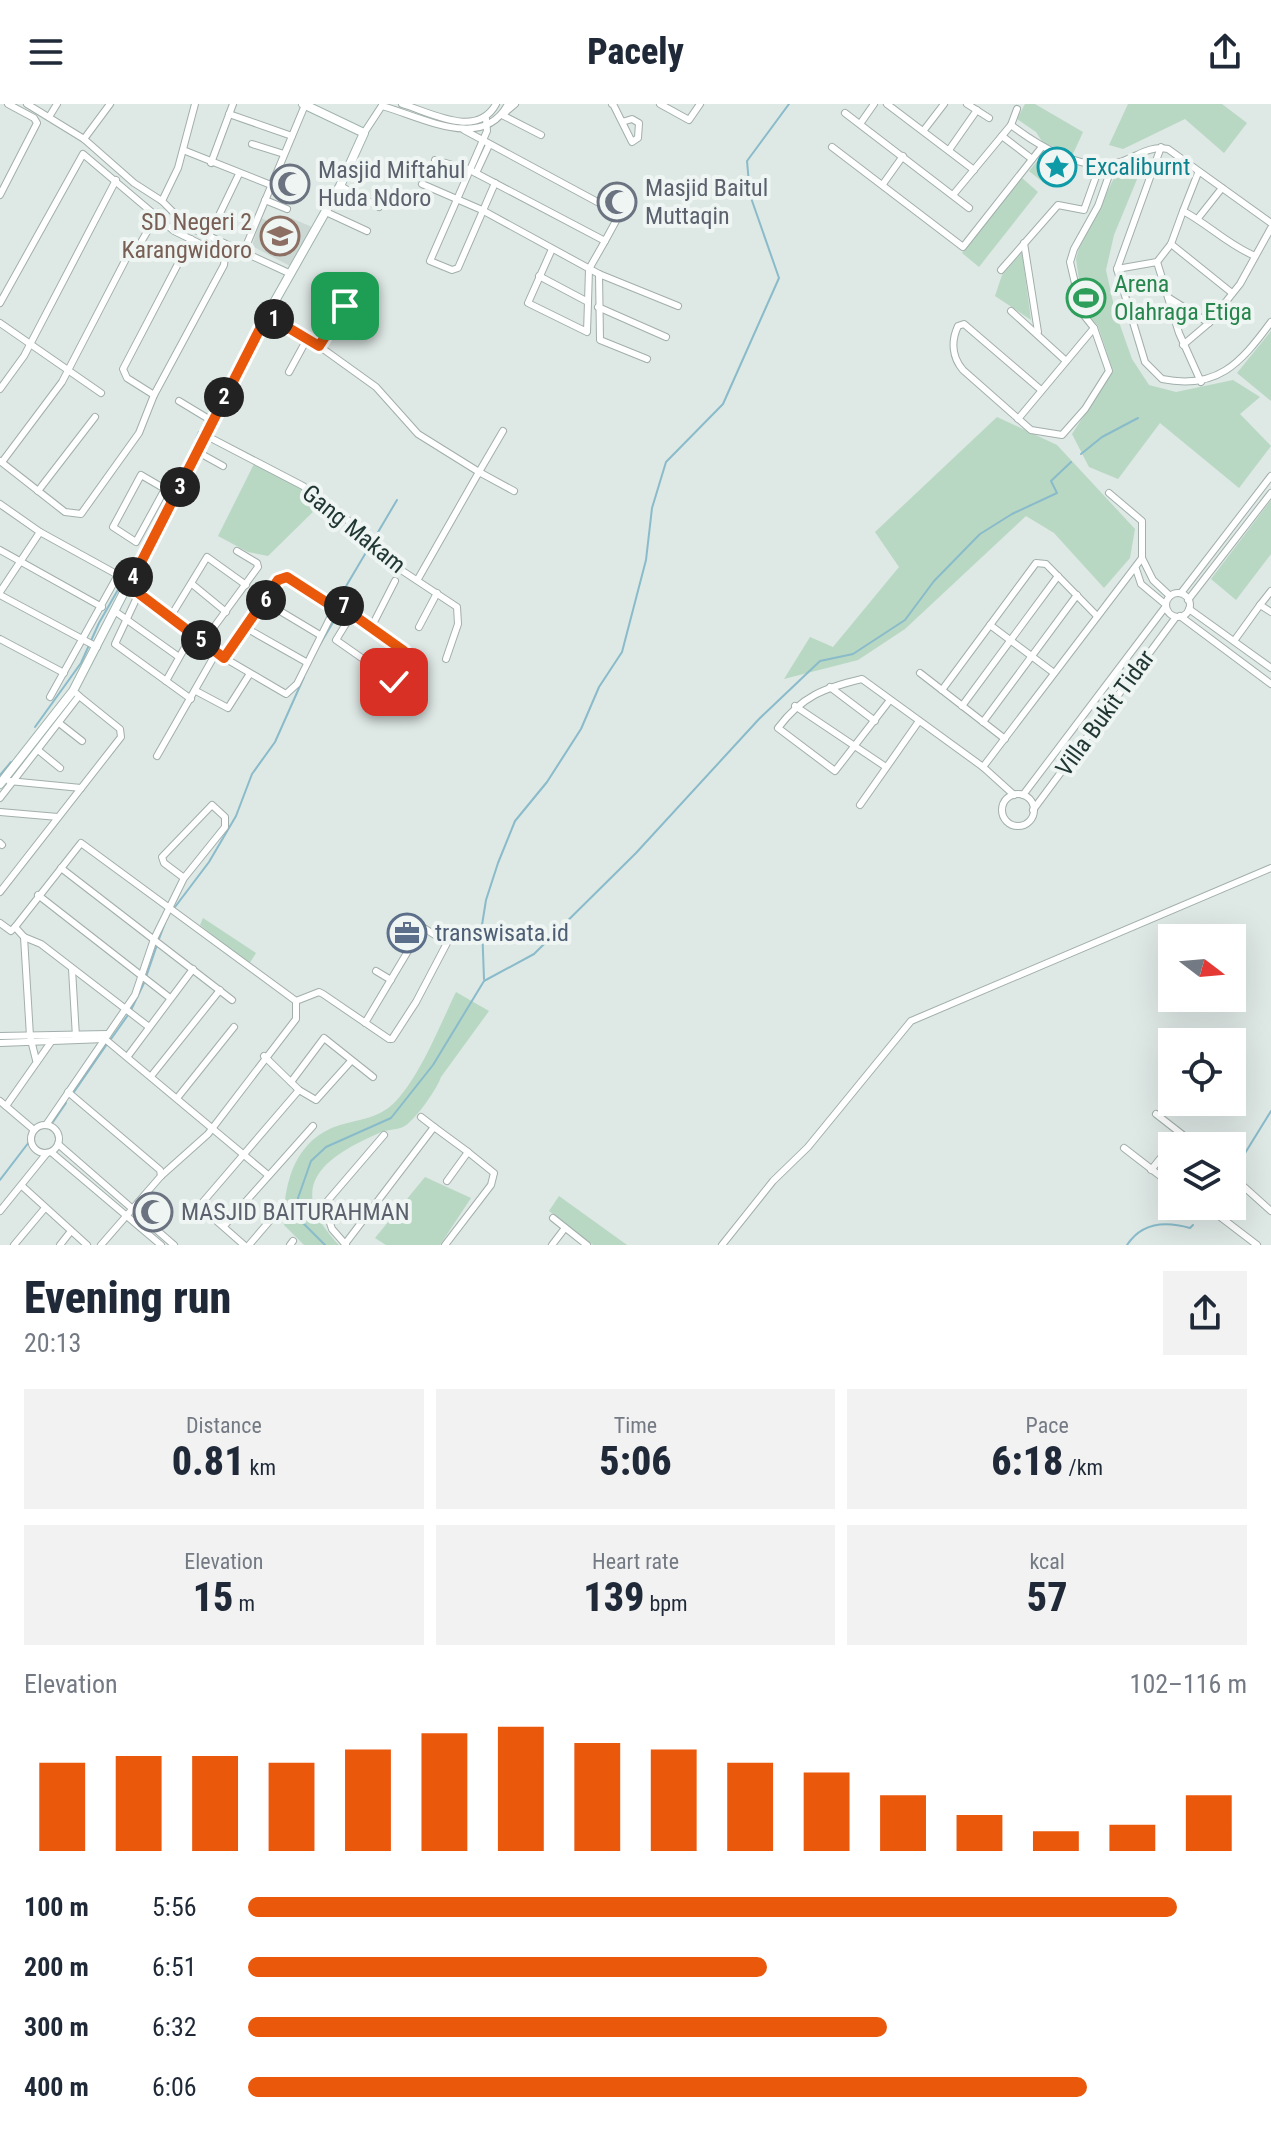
<!DOCTYPE html>
<html lang="en">
<head>
<meta charset="utf-8">
<style>
  body { margin:0; font-family:"Roboto Condensed",sans-serif; background:#f2f2f3; color:#1f2937; height:100vh; display:flex; flex-direction:column; font-size:30px; white-space:nowrap }
  * { box-sizing:border-box; margin:0 }
  p { font-size:26px; color:#747a83 }
  .icon { flex:none; width:44px; height:44px; fill:none; stroke:currentColor; stroke-width:2; stroke-linecap:round; stroke-linejoin:round }
  .map { position:relative; height:1141px; overflow:hidden }
  .side { display:flex; flex-direction:column; background:#fff; flex:1 }
  .side>* { flex:none }
  .needle { width:52px; rotate:106deg }
  .buttons { position:absolute; left:1158px; top:820px; display:grid; gap:16px }
  .buttons a { display:grid; place-items:center; width:88px; height:88px; border-radius:0px; background:#fff; box-shadow:0 8px 32px #0002; font-size:40px }
  .pin { position:absolute; display:grid; place-items:center; width:68px; height:68px; color:#fff; margin:-34px; border-radius:16px; box-shadow:0 4px 12px #0006 }
  .km { position:absolute; width:40px; height:40px; margin:-20px; border-radius:50%; background:#222; color:#fff; font-size:22px; line-height:40px; text-align:center }
  .round { display:grid; place-items:center; flex:none; width:84px; height:84px; border-radius:0px; background:#f2f2f3 }
  .headline { display:flex; align-items:center; justify-content:space-between; height:136px; padding:0 24px }
  h1 { font-size:44px; font-weight:800; line-height:60px }
  .metrics { display:grid; grid-template-columns:repeat(3,1fr); gap:12px; height:136px; padding:8px 24px }
  .metrics div { display:grid; align-content:center; border-radius:0px; background:#f2f2f3; text-align:center }
  .metrics b { font-size:40px; font-weight:800 }
  .metrics small { font-size:22px; font-weight:400 }
  .metrics p { font-size:22px }
  .chart { height:224px; padding:16px 24px }
  .chart p { display:flex; justify-content:space-between }
  .chart svg { width:100%; height:144px; margin-top:8px; stroke:#ea580c; stroke-width:6 }
  ul { padding:0 24px; list-style:none; font-size:26px }
  li { display:grid; grid-template-columns:128px 96px 1fr; align-items:center; height:60px }
  li i { height:20px; border-radius:10px; background:#ea580c }
  header { display:flex; justify-content:space-between; align-items:center; height:104px; padding:0 24px; background:#fff; font-size:36px; font-weight:800 }
  .map>svg:first-child { display:block }
</style>
</head>
<body>
<header><svg class="icon" aria-label="menu" viewBox="0 0 24 24"><path d="M4 6h16M4 12h16M4 18h16"/></svg>Pacely<svg class="icon" aria-label="share" viewBox="0 0 24 24"><path d="M12 15V3M7 8l5-5 5 5M5 13v7h14v-7"/></svg></header>
<div class="map">
<svg width="1271" height="1141" viewBox="0 0 1271 1141">
  <rect width="100%" height="100%" fill="#dee8e5"/>
  <polygon fill="#ccd8d4" points="261,114 286,125 291,114 312,123 290,162 252,142"/>
  <g fill="#b8d8c3">
    <polygon points="1025,0 1035,0 1083,28 1073,50 1043,39 1036,28 1017,15"/>
    <polygon points="1128,0 1222,0 1247,19 1224,49 1185,15 1123,45 1109,41"/>
    <polygon points="1045,48 1075,59 1069,75 1051,69 1044,79 1029,67"/>
    <polygon points="1147,51 1114,131 1106,166 1115,207 1132,255 1149,281 1176,288 1233,276 1260,293 1240,310 1271,342 1239,384 1160,319 1118,375 1089,363 1072,330 1113,267 1098,222 1085,207 1094,203 1089,182 1080,183 1076,155 1079,144 1118,66"/>
    <polygon points="1022,74 1038,88 979,163 962,149"/>
    <polygon points="1022,148 1031,216 995,192 1002,171"/>
    <polygon points="1271,227 1271,297 1237,269"/>
    <polygon points="997,313 1057,341 1135,425 1130,454 1104,484 1054,429 1026,412 905,525 858,556 784,575 810,533 833,543 899,463 875,428"/>
    <polygon points="254,360 302,384 321,400 268,452 248,448 218,432"/>
    <polygon points="1271,396 1271,450 1236,496 1211,475"/>
    <polygon points="203,814 256,849 249,860 200,821"/>
    <path d="M456,888L489,907L441,973C437,985 414,1018 403,1023C396,1026 387,1025 379,1029C320,1055 285,1084 339,1141H304L284,1121C283,1079 295,1035 340,1021C361,1015 380,1014 396,997C421,970 440,921 456,888Z"/>
    <polygon points="425,1073 471,1094 440,1141 386,1141 375,1134"/>
    <polygon points="559,1092 627,1141 593,1141 549,1107"/>
  </g>
  <g fill="none" stroke-linecap="round" stroke-linejoin="round">
    <g stroke="#89bbca" stroke-width="2">
      <polyline points="1081,350 1102,333 1138,314"/>
      <polyline points="186,360 199,328"/>
      <polyline points="319,542 335,515 342,489 397,396"/>
      <polyline points="35,623 81,559 99,519 147,435"/>
      <polyline points="0,671 11,658"/>
      <polyline points="175,803 209,758 236,712 252,670 275,638 304,573"/>
      <polyline points="159,835 165,819"/>
      <polyline points="146,873 157,841"/>
      <polyline points="484,875 482,821 486,796 498,759 515,717 547,678 581,625 599,583 622,548 646,456 652,404 666,358 723,300 779,174 750,91 747,57 789,0"/>
      <polyline points="131,906 144,879"/>
      <polyline points="111,935 128,911"/>
      <polyline points="74,988 107,940"/>
      <polyline points="53,1018 66,999"/>
      <polyline points="1242,1054 1271,1007"/>
      <polyline points="0,1076 29,1038"/>
      <polyline points="325,1141 299,1115 298,1094 311,1057 326,1043 391,1014 433,961 484,877 534,850 636,749 759,615 820,557 853,550 905,516 934,477 980,430 1012,410 1057,389 1051,377 1071,358"/>
      <path d="M1127,1141C1142,1118 1166,1117 1190,1124L1193,1121"/>
    </g>
  </g>
  <polygon fill="#b4c3be" stroke="#b1c1bc" stroke-width="2" points="283,68 305,78 299,92 278,82"/>
  <g fill="none" stroke-linecap="round" stroke-linejoin="round">
    <defs>
      <g id="street">
        <polyline points="27,0 84,35 134,79 162,97 187,122 291,170"/>
        <path d="M402,0C432,9 477,35 496,0"/>
        <polyline points="515,0 502,11 541,31"/>
        <polyline points="612,0 613,0 632,38 638,34 639,19 632,15 622,18"/>
        <polyline points="660,0 689,16 700,0"/>
        <polyline points="887,0 974,66"/>
        <polyline points="967,0 989,14"/>
        <path d="M382,2C422,13 483,48 508,0"/>
        <polyline points="845,9 969,104"/>
        <polyline points="229,10 292,32"/>
        <polyline points="49,13 57,0"/>
        <polyline points="486,15 487,27 430,157 452,166 458,164 495,79"/>
        <polyline points="860,20 874,0"/>
        <path d="M1011,21C1040,43 1083,69 1120,58C1137,53 1149,41 1168,45L1271,119"/>
        <polyline points="464,26 616,108 617,115 605,137"/>
        <polyline points="924,26 944,0"/>
        <polyline points="364,29 383,0"/>
        <polyline points="1002,32 1032,55"/>
        <polyline points="84,35 110,0"/>
        <polyline points="252,40 284,50"/>
        <polyline points="832,43 963,143 1041,44"/>
        <path d="M1161,43L1117,165L1145,258L1162,275C1217,286 1240,260 1271,218"/>
        <polyline points="183,46 271,81"/>
        <polyline points="949,46 977,6"/>
        <polyline points="435,56 470,66 605,137 589,165 588,198 539,172"/>
        <polyline points="211,59 233,0"/>
        <polyline points="476,69 489,41"/>
        <path d="M1198,69L1183,107C1208,120 1228,141 1255,152"/>
        <polyline points="422,80 482,106 599,170 678,202"/>
        <polyline points="883,80 903,52"/>
        <polyline points="340,82 379,103"/>
        <polyline points="0,91 37,19 34,14 8,0"/>
        <polyline points="953,91 1011,21 1017,5"/>
        <polyline points="265,96 287,105"/>
        <polyline points="162,97 178,64 195,0"/>
        <polyline points="326,108 367,127"/>
        <polyline points="1199,113 1222,84"/>
        <polyline points="209,132 239,70"/>
        <polyline points="1024,139 1038,228"/>
        <polyline points="1171,140 1232,189"/>
        <polyline points="552,145 528,199 587,228 588,198"/>
        <polyline points="244,147 305,1"/>
        <polyline points="1157,158 1179,229 1201,278"/>
        <polyline points="1117,165 1157,158 1171,140 1183,107"/>
        <polyline points="1001,166 1058,101 1084,106 1099,64"/>
        <polyline points="599,170 600,236 647,255"/>
        <polyline points="1169,194 1209,219 1240,180 1271,124"/>
        <polyline points="0,199 83,50 174,127 225,152 224,161 154,291 139,329 81,410 65,408 0,357"/>
        <polyline points="598,203 666,233"/>
        <polyline points="1011,207 1066,257"/>
        <polyline points="267,211 319,242 376,283 418,330 479,368 418,475"/>
        <polyline points="0,219 101,289"/>
        <polyline points="1183,241 1209,219"/>
        <polyline points="319,242 345,202"/>
        <polyline points="289,268 307,235"/>
        <polyline points="0,285 24,252 116,76"/>
        <path d="M1041,286L964,220L958,222C951,237 952,253 963,266L1031,326L1062,331L1085,305L1109,267L1094,224L1082,209L1070,158L1074,145L1098,102L1113,60"/>
        <polyline points="154,291 127,274 123,265 191,135"/>
        <polyline points="179,297 212,317"/>
        <polyline points="1018,315 1094,224"/>
        <polyline points="503,327 479,368 514,387"/>
        <polyline points="205,331 303,382 366,430 386,456 457,503 458,520 446,555"/>
        <polyline points="196,347 223,362"/>
        <polyline points="2,358 62,278 128,151 137,145 158,109"/>
        <polygon points="141,371 165,385 136,438 113,423"/>
        <polyline points="38,387 95,313"/>
        <polyline points="0,400 40,428 118,471 50,593"/>
        <polyline points="0,446 102,503"/>
        <polyline points="1142,454 1153,476 1170,492"/>
        <polyline points="1136,465 1141,480 1165,500"/>
        <polyline points="192,480 226,508"/>
        <polyline points="129,482 216,549 286,590 297,580 335,504"/>
        <polyline points="1271,487 1260,501 1271,508"/>
        <polyline points="0,488 40,428"/>
        <polyline points="139,489 115,540 191,595"/>
        <polyline points="1181,489 1271,372"/>
        <circle cx="1178" cy="501" r="12"/>
        <polyline points="0,491 97,543"/>
        <polyline points="1188,496 1271,389"/>
        <polyline points="265,498 320,531"/>
        <polyline points="1189,505 1271,564"/>
        <polyline points="116,508 179,553"/>
        <polyline points="171,512 207,453 246,481"/>
        <polyline points="1180,512 1271,580"/>
        <polyline points="990,521 1054,569"/>
        <polyline points="372,522 395,477"/>
        <polyline points="419,523 437,489"/>
        <polyline points="246,524 306,558"/>
        <polyline points="0,535 64,569"/>
        <polyline points="1234,537 1260,501"/>
        <polyline points="203,538 258,463 257,459 237,447"/>
        <polyline points="224,554 284,472 335,504 352,503 352,510 336,536 396,578 406,549 352,510"/>
        <polyline points="920,569 1005,635"/>
        <polyline points="166,577 193,529"/>
        <polyline points="830,583 875,617"/>
        <polyline points="942,586 1036,459 1046,460 1097,512"/>
        <polyline points="196,587 228,604 249,571"/>
        <path d="M890,596L835,667L778,624C802,592 824,584 862,575L983,663L1014,691"/>
        <polyline points="795,602 886,663"/>
        <polyline points="962,602 1058,472"/>
        <polyline points="983,618 1077,491"/>
        <polyline points="59,619 82,637"/>
        <polyline points="38,646 60,664"/>
        <polyline points="157,652 216,549"/>
        <polyline points="983,663 1142,454 1142,417 1109,389"/>
        <polyline points="9,677 81,684"/>
        <circle cx="1018" cy="706" r="16"/>
        <polyline points="1023,691 1166,502"/>
        <polyline points="0,694 79,592 77,590"/>
        <polyline points="860,701 919,617"/>
        <polyline points="1033,706 1176,513"/>
        <polyline points="0,708 58,713"/>
        <polyline points="0,739 2,741"/>
        <polyline points="61,764 232,896"/>
        <polyline points="0,788 121,633 120,625 79,592"/>
        <polyline points="38,791 170,894"/>
        <polyline points="0,819 11,827 15,823"/>
        <polyline points="24,833 41,840 149,923"/>
        <polyline points="72,865 76,933"/>
        <polyline points="376,867 391,876"/>
        <polyline points="296,897 319,888 323,890 389,935 392,935 416,898 447,839 424,824 420,827 365,919"/>
        <polyline points="0,932 108,930"/>
        <polyline points="0,939 105,935 268,1071"/>
        <polyline points="128,952 193,865"/>
        <polyline points="264,952 299,986 316,996 351,957"/>
        <polyline points="36,956 30,932 24,833 15,823 81,739 296,897 296,915 208,1030 161,1072 101,1141"/>
        <polyline points="152,971 220,886"/>
        <polyline points="291,978 324,934 373,973"/>
        <polyline points="68,988 160,1066 161,1072"/>
        <polyline points="178,993 234,923"/>
        <polyline points="0,997 34,1026"/>
        <polyline points="6,1002 51,938"/>
        <polyline points="1156,1010 1197,1042"/>
        <polyline points="421,1013 434,1023"/>
        <polyline points="46,1021 135,891 154,835 184,774 225,723 225,713 212,701 162,753 164,759 184,774"/>
        <circle cx="45" cy="1035" r="14"/>
        <polyline points="58,1040 174,1141"/>
        <polyline points="1124,1044 1172,1081"/>
        <polyline points="51,1048 161,1141"/>
        <polyline points="1151,1066 1180,1030"/>
        <polyline points="1232,1072 1271,1107"/>
        <polyline points="22,1082 87,1141"/>
        <polyline points="1206,1102 1257,1141"/>
        <polyline points="0,1107 47,1049"/>
        <polyline points="553,1114 587,1141"/>
        <polyline points="224,1122 313,1022"/>
        <polyline points="345,1140 434,1023 468,1048"/>
        <polyline points="14,1141 45,1104"/>
        <polyline points="60,1141 71,1127"/>
        <polyline points="244,1141 203,1105 202,1099 299,986"/>
        <polyline points="249,1141 273,1113"/>
        <polyline points="290,1141 293,1137"/>
        <polyline points="346,1141 332,1125 324,1101 384,1031"/>
        <polyline points="445,1141 491,1081 494,1069 468,1048 447,1077"/>
        <polyline points="552,1141 565,1124"/>
        <polyline points="722,1141 773,1077 808,1043 911,917 1271,764"/>
      </g>
      <polyline id="secondary" points="0,680 73,587 267,211 340,82 364,29 303,0"/>
    </defs>
    <use href="#street" stroke="#a2afac" stroke-width="8"/>
    <use href="#secondary" stroke="#9eb3ad" stroke-width="10"/>
    <use href="#street" stroke="#fff" stroke-width="6"/>
    <use href="#secondary" stroke="#fff" stroke-width="8"/>
  </g>
  <g fill="none" stroke-linecap="round" stroke-linejoin="round">
    <defs>
      <polyline id="route" points="345,202 319,242 267,211 129,482 224,554 278,476 287,473 335,504 352,503 352,510 404,547 407,554 394,578"/>
    </defs>
    <use href="#route" stroke="#fff" stroke-width="16"/>
    <use href="#route" stroke="#ea580c" stroke-width="10"/>
  </g>
  <defs>
    <symbol id="sight-ring" viewBox="-11 -11 22 22"><circle r="9.5" fill="#eef5f2" stroke="#0f9aa8" stroke-width="1.5"/><path d="M0-6L1.8-2.2L6-1.7L2.9 1.2L3.7 5.4L0 3.3L-3.7 5.4L-2.9 1.2L-6-1.7L-1.8-2.2Z" fill="#0f9aa8"/></symbol>
    <symbol id="mosque-ring" viewBox="-11 -11 22 22"><circle r="9.5" fill="#eef5f2" stroke="#6b7280" stroke-width="1.5"/><path d="M3.5-4.9A6 6 0 1 0 3.5 4.9A5 5 0 1 1 3.5-4.9Z" fill="#6b7280"/></symbol>
    <symbol id="school-ring" viewBox="-11 -11 22 22"><circle r="9.5" fill="#eef5f2" stroke="#8d6e63" stroke-width="1.5"/><path d="M0-5L7-2L0 1L-7-2ZM-4 1L0 2.5L4 1V4Q0 6-4 4Z" fill="#8d6e63"/></symbol>
    <symbol id="stadium-ring" viewBox="-11 -11 22 22"><circle r="9.5" fill="#eef5f2" stroke="#2e9e5b" stroke-width="1.5"/><path d="M0-5a6.5 5 0 1 0 0 10a6.5 5 0 1 0 0-10ZM-3.5-1.8h7v3.6h-7Z" fill="#2e9e5b"/></symbol>
    <symbol id="office-ring" viewBox="-11 -11 22 22"><circle r="9.5" fill="#eef5f2" stroke="#5c6f8a" stroke-width="1.5"/><path d="M-6-3h4V-5.5h4V-3h4V5H-6ZM-1-4.5V-3h2v-1.5ZM-6 0V1H6V0Z" fill="#5c6f8a"/></symbol>
  </defs>
  <g fill-rule="evenodd">
    <use href="#sight-ring" x="1035" y="41" width="44" height="44"/>
    <use href="#mosque-ring" x="268" y="58" width="44" height="44"/>
    <use href="#mosque-ring" x="595" y="76" width="44" height="44"/>
    <use href="#school-ring" x="258" y="110" width="44" height="44"/>
    <use href="#stadium-ring" x="1064" y="172" width="44" height="44"/>
    <use href="#office-ring" x="385" y="807" width="44" height="44"/>
    <use href="#mosque-ring" x="131" y="1086" width="44" height="44"/>
  </g>
  <g text-anchor="middle" dominant-baseline="central" stroke-width="8" stroke-linejoin="round" paint-order="stroke">
    <g font-size="24" fill="#0d838f" stroke="#eef5f2" text-anchor="start">
      <text x="1085" y="63">Excaliburnt</text>
    </g>
    <g font-size="24" fill="#5b616d" stroke="#eef5f2" text-anchor="start">
      <text x="318" y="66">Masjid Miftahul<tspan x="318" dy="28">Huda Ndoro</tspan></text>
      <text x="645" y="84">Masjid Baitul<tspan x="645" dy="28">Muttaqin</tspan></text>
      <text x="181" y="1108">MASJID BAITURAHMAN</text>
    </g>
    <g font-size="24" fill="#785e54" stroke="#eef5f2" text-anchor="end">
      <text x="252" y="118">SD Negeri 2<tspan x="252" dy="28">Karangwidoro</tspan></text>
    </g>
    <g font-size="24" fill="#27864d" stroke="#eef5f2" text-anchor="start">
      <text x="1114" y="180">Arena<tspan x="1114" dy="28">Olahraga Etiga</tspan></text>
    </g>
    <g font-size="24" fill="#213733" stroke="#eef5f2">
      <text transform="translate(354 425) rotate(39)">Gang Makam</text>
      <text transform="translate(1105 609) rotate(-54)">Villa Bukit Tidar</text>
    </g>
    <g font-size="24" fill="#4e5e75" stroke="#eef5f2" text-anchor="start">
      <text x="435" y="829">transwisata.id</text>
    </g>
  </g>
</svg>
<div class="buttons">
<a><svg class="needle" viewBox="-14 -14 28 28"><path d="M0-13l5 13h-10z" fill="#e53935"/><path d="M0 13l5-13h-10z" fill="#747a83"/></svg></a>
<a><svg class="icon" aria-label="locate" viewBox="0 0 24 24"><circle cx="12" cy="12" r="6"/><path d="M12 2v4M12 18v4M2 12h4M18 12h4"/></svg></a>
<a><svg class="icon" aria-label="layers" viewBox="0 0 24 24"><path d="M12 4l9 5-9 5-9-5zM3 14l9 5 9-5"/></svg></a>
</div>
<div class="pin" style="left:345px;top:202px;background:#1e9e55"><svg class="icon" aria-label="arrive" viewBox="0 0 24 24"><path d="M6 21V4h12l-3 4 3 4H6"/></svg></div>
<div class="pin" style="left:394px;top:578px;background:#d93025"><svg class="icon" aria-label="check" viewBox="0 0 24 24"><path d="M5 12l5 5 9-10"/></svg></div>
<b class="km" style="left:274px;top:215px">1</b>
<b class="km" style="left:224px;top:293px">2</b>
<b class="km" style="left:180px;top:383px">3</b>
<b class="km" style="left:133px;top:473px">4</b>
<b class="km" style="left:201px;top:536px">5</b>
<b class="km" style="left:266px;top:496px">6</b>
<b class="km" style="left:344px;top:502px">7</b>
</div>
<section class="side">
<div class="headline"><div><h1>Evening run</h1><p>20:13</p></div><a class="round"><svg class="icon" aria-label="share" viewBox="0 0 24 24"><path d="M12 15V3M7 8l5-5 5 5M5 13v7h14v-7"/></svg></a></div>
<div class="metrics">
<div><p>Distance</p><b>0.81<small> km</small></b></div>
<div><p>Time</p><b>5:06</b></div>
<div><p>Pace</p><b>6:18<small> /km</small></b></div>
</div>
<div class="metrics">
<div><p>Elevation</p><b>15<small> m</small></b></div>
<div><p>Heart rate</p><b>139<small> bpm</small></b></div>
<div><p>kcal</p><b>57</b></div>
</div>
<div class="chart"><p><span>Elevation</span>102–116 m</p>
<svg viewBox="0 0 160 44" preserveAspectRatio="none"><path d="M5 44V17M15 44V15M25 44V15M35 44V17M45 44V13M55 44V8M65 44V6M75 44V11M85 44V13M95 44V17M105 44V20M115 44V27M125 44V33M135 44V38M145 44V36M155 44V27"/></svg>
</div>
<ul>
<li><b>100 m</b>5:56<i style="width:93%"></i></li>
<li><b>200 m</b>6:51<i style="width:52%"></i></li>
<li><b>300 m</b>6:32<i style="width:64%"></i></li>
<li><b>400 m</b>6:06<i style="width:84%"></i></li>
</ul>
</section>
</body>
</html>
